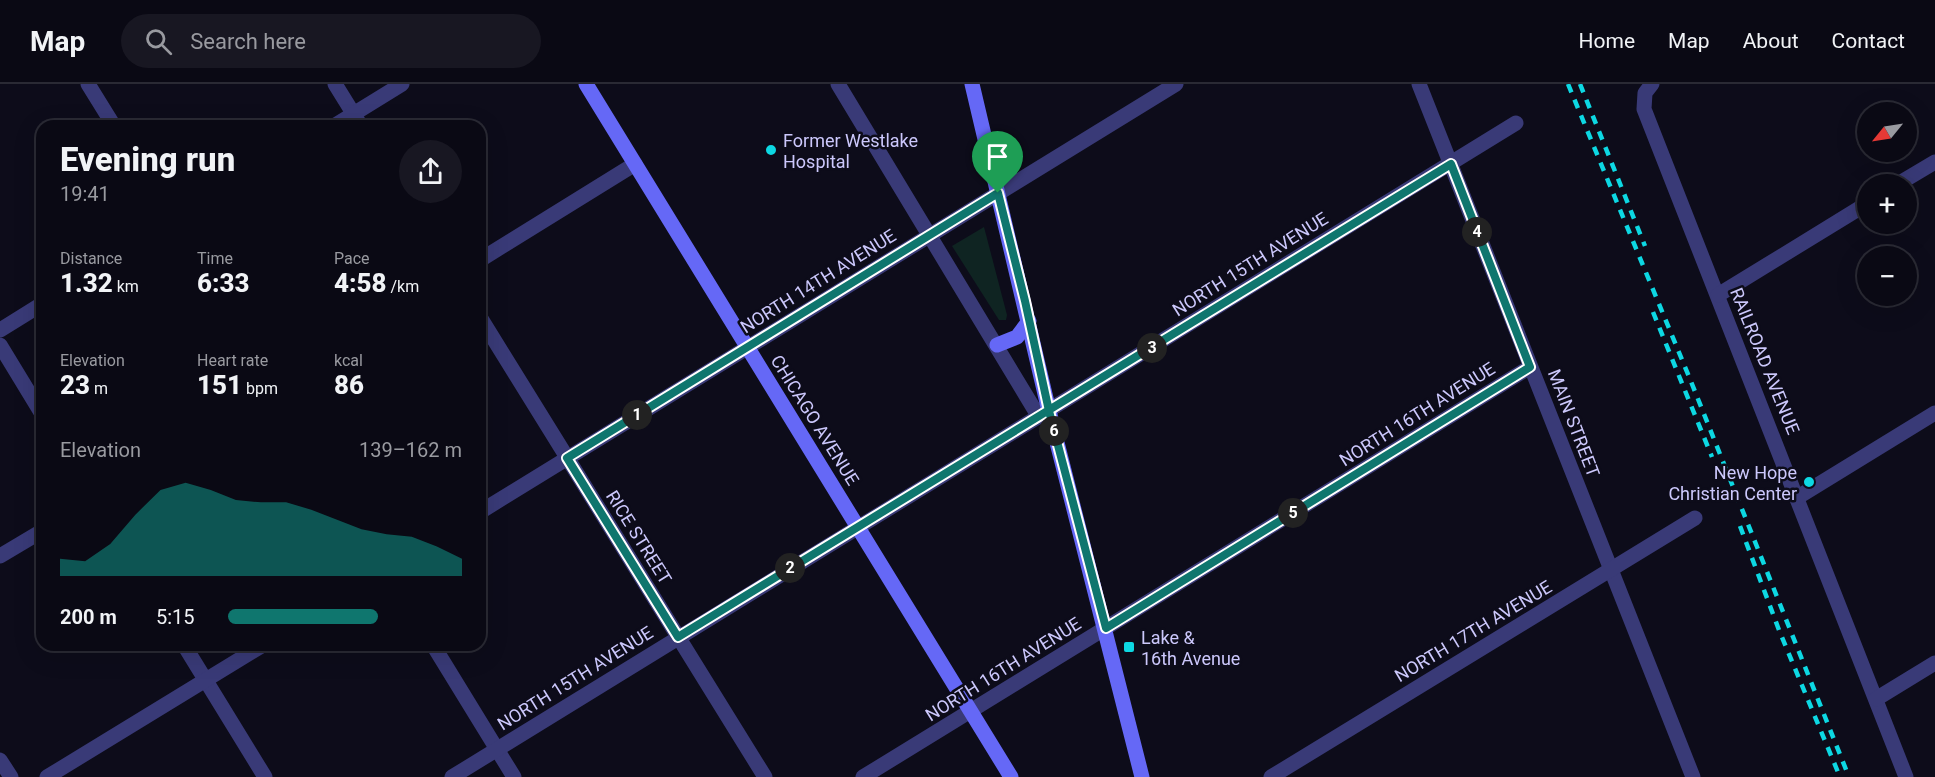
<!DOCTYPE html>
<html lang="en">
<head>
<meta charset="utf-8">
<style>
  body { margin:0; font-family:Roboto,sans-serif; background:#181722; color:#f1f3f6; height:100vh; display:flex; flex-direction:column; font-size:22px; white-space:nowrap }
  * { box-sizing:border-box; margin:0 }
  p { font-size:20px; color:#999aa0 }
  .icon { flex:none; width:33px; height:33px; fill:none; stroke:currentColor; stroke-width:2; stroke-linecap:round; stroke-linejoin:round }
  .map { position:relative; flex:1; overflow:hidden }
  .drawer { position:absolute; left:36px; top:36px; width:450px; height:531px; display:flex; flex-direction:column; background:#0a0914; border-radius:18px; box-shadow:0 6px 24px #0002,0 0 0 2px #2a2a34 }
  .drawer>* { flex:none }
  .needle { width:39px; rotate:240deg }
  .controls { position:absolute; left:1857px; top:18px; display:grid; gap:12px }
  .controls a { display:grid; place-items:center; width:60px; height:60px; border-radius:50%; background:#0a0914; box-shadow:0 6px 24px #0002,0 0 0 2px #2a2a34; font-size:30px }
  .pin { position:absolute; display:grid; place-items:center; width:51px; height:51px; color:#fff; margin:-62px -26px; border-radius:50% 50% 50% 0; rotate:-45deg; box-shadow:0 0 6px #0007 }
  .pin .icon { rotate:45deg }
  .km { position:absolute; width:30px; height:30px; margin:-15px; border-radius:50%; background:#222; color:#fff; font-size:16px; line-height:30px; text-align:center }
  .round { display:grid; place-items:center; flex:none; width:63px; height:63px; border-radius:32px; background:#181722 }
  .headline { display:flex; align-items:center; justify-content:space-between; height:102px; padding:0 24px }
  h1 { font-size:33px; font-weight:800; line-height:45px }
  .metrics { display:grid; grid-template-columns:repeat(3,1fr); gap:9px; height:102px; padding:6px 24px }
  .metrics div { display:grid; align-content:center }
  .metrics b { font-size:26px; font-weight:800 }
  .metrics small { font-size:16px; font-weight:400 }
  .metrics p { font-size:16px }
  .chart { height:168px; padding:12px 24px }
  .chart p { display:flex; justify-content:space-between }
  .chart svg { width:100%; height:108px; margin-top:6px; fill:#0f766e; opacity:.7 }
  ul { padding:0 24px; list-style:none; font-size:20px }
  li { display:grid; grid-template-columns:96px 72px 1fr; align-items:center; height:45px }
  li i { height:15px; border-radius:8px; background:#0f766e }
  header { display:flex; align-items:center; gap:36px; box-sizing:border-box; height:84px; padding:0 30px; background:#0a0914; border-bottom:2px solid #2a2a34 }
  header strong { font-size:28px }
  nav { display:flex; gap:33px; margin-inline-start:auto; font-size:21px }
  .search { width:420px; height:54px; background:#181722; display:flex; align-items:center; gap:15px; box-sizing:border-box; padding:0 21px; border-radius:33px; color:#999aa0; font-size:22px }
  .map>svg:first-child { display:block }
</style>
</head>
<body>
<header>
<strong>Map</strong>
<div class="search"><svg class="icon" aria-label="search" viewBox="0 0 24 24"><circle cx="10" cy="10" r="6"/><path d="M15 15l6 6"/></svg>Search here</div>
<nav><a>Home</a><a>Map</a><a>About</a><a>Contact</a></nav>
</header>
<div class="map">
<svg width="1935" height="693" viewBox="0 0 1935 693">
  <rect width="100%" height="100%" fill="#0d0c1a"/>
  <polygon fill="#0f2422" points="984,143 1007,231 1006,236 999,236 952,162"/>
  <g fill="none" stroke-linecap="round" stroke-linejoin="round">
    <g stroke="#393a77" stroke-width="15">
      <polyline points="88,0 114,42"/>
      <polyline points="335,0 361,42"/>
      <polyline points="838,0 1039,333"/>
      <polyline points="1419,0 1693,693"/>
      <polyline points="1652,0 1645,9 1644,25 1906,693"/>
      <polyline points="334,42 402,0"/>
      <polyline points="1898,100 1935,78"/>
      <polyline points="480,176 635,80"/>
      <polyline points="1718,211 1868,119"/>
      <polyline points="480,233 765,693"/>
      <polyline points="0,246 42,220"/>
      <polyline points="0,261 42,330"/>
      <polyline points="1798,413 1935,329"/>
      <polyline points="480,428 1176,0"/>
      <polyline points="0,472 42,447"/>
      <polyline points="184,561 265,693"/>
      <polyline points="433,561 514,693"/>
      <polyline points="1876,615 1935,579"/>
      <polyline points="0,676 11,693"/>
      <polyline points="47,693 263,561"/>
      <polyline points="452,693 1516,39"/>
      <polyline points="863,693 1530,283"/>
      <polyline points="1271,693 1695,434"/>
    </g>
    <g stroke="#6568f6" stroke-width="15">
      <polyline points="586,0 1011,693"/>
      <polyline points="972,0 1049,327 1142,693"/>
      <polyline points="997,261 1017,253 1029,237"/>
    </g>
    <g stroke="#0dd8e3" stroke-width="4.5" stroke-dasharray="9 8" stroke-linecap="butt">
      <polyline points="1568,0 1690,295 1849,693"/>
      <polyline points="1580,0 1645,162"/>
      <polyline points="1653,228 1712,373"/>
      <polyline points="1740,442 1779,546 1840,693"/>
    </g>
  </g>
  <g fill="none" stroke-linecap="round" stroke-linejoin="round">
    <defs>
      <polyline id="route" points="998,109 567,374 678,553 1451,80 1530,283 1106,544 1049,327 1025,217 998,109"/>
    </defs>
    <use href="#route" stroke="#fff" stroke-width="12"/>
    <use href="#route" stroke="#0f766e" stroke-width="8"/>
  </g>
  <g fill="#0dd8e3" stroke="#0d0c1a" stroke-width="2">
    <circle cx="771" cy="66" r="6"/>
    <circle cx="1809" cy="398" r="6"/>
    <rect x="1123" y="557" width="12" height="12" rx="3"/>
  </g>
  <g text-anchor="middle" dominant-baseline="central" stroke-width="5" stroke-linejoin="round" paint-order="stroke">
    <g font-size="18" fill="#ccc8fc" stroke="#0d0c1a" text-anchor="start">
      <text x="783" y="56">Former Westlake<tspan x="783" dy="21">Hospital</tspan></text>
      <text x="1797" y="388" text-anchor="end">New Hope<tspan x="1797" dy="21">Christian Center</tspan></text>
      <text x="1141" y="553">Lake &amp;<tspan x="1141" dy="21">16th Avenue</tspan></text>
    </g>
    <g font-size="18" fill="#ccc8fc" stroke="#0d0c1a">
      <text transform="translate(1250 180) rotate(-32)">NORTH 15TH AVENUE</text>
      <text transform="translate(818 197) rotate(-32)">NORTH 14TH AVENUE</text>
      <text transform="translate(1765 277) rotate(68)">RAILROAD AVENUE</text>
      <text transform="translate(1417 330) rotate(-32)">NORTH 16TH AVENUE</text>
      <text transform="translate(815 336) rotate(58)">CHICAGO AVENUE</text>
      <text transform="translate(1574 339) rotate(69)">MAIN STREET</text>
      <text transform="translate(639 453) rotate(58)">RICE STREET</text>
      <text transform="translate(1473 547) rotate(-31)">NORTH 17TH AVENUE</text>
      <text transform="translate(1003 585) rotate(-32)">NORTH 16TH AVENUE</text>
      <text transform="translate(575 594) rotate(-32)">NORTH 15TH AVENUE</text>
    </g>
  </g>
</svg>
<div class="controls">
<a><svg class="needle" viewBox="-14 -14 28 28"><path d="M0-13l5 13h-10z" fill="#e53935"/><path d="M0 13l5-13h-10z" fill="#999aa0"/></svg></a>
<a>+</a>
<a>−</a>
</div>
<div class="pin" style="left:998px;top:109px;background:#1e9e55"><svg class="icon" aria-label="arrive" viewBox="0 0 24 24"><path d="M6 21V4h12l-3 4 3 4H6"/></svg></div>
<b class="km" style="left:637px;top:331px">1</b>
<b class="km" style="left:790px;top:484px">2</b>
<b class="km" style="left:1152px;top:264px">3</b>
<b class="km" style="left:1477px;top:148px">4</b>
<b class="km" style="left:1293px;top:429px">5</b>
<b class="km" style="left:1054px;top:347px">6</b>
<section class="drawer">
<div class="headline"><div><h1>Evening run</h1><p>19:41</p></div><a class="round"><svg class="icon" aria-label="share" viewBox="0 0 24 24"><path d="M12 15V3M7 8l5-5 5 5M5 13v7h14v-7"/></svg></a></div>
<div class="metrics">
<div><p>Distance</p><b>1.32<small> km</small></b></div>
<div><p>Time</p><b>6:33</b></div>
<div><p>Pace</p><b>4:58<small> /km</small></b></div>
</div>
<div class="metrics">
<div><p>Elevation</p><b>23<small> m</small></b></div>
<div><p>Heart rate</p><b>151<small> bpm</small></b></div>
<div><p>kcal</p><b>86</b></div>
</div>
<div class="chart"><p><span>Elevation</span>139–162 m</p>
<svg viewBox="0 0 160 44" preserveAspectRatio="none"><path d="M0 44V37L10 38L20 31L30 19L40 9L50 6L60 9L70 13L80 14L90 14L100 17L110 21L120 25L130 27L140 28L150 32L160 37V44z"/></svg>
</div>
<ul>
<li><b>200 m</b>5:15<i style="width:64%"></i></li>
</ul>
</section>
</div>
</body>
</html>
